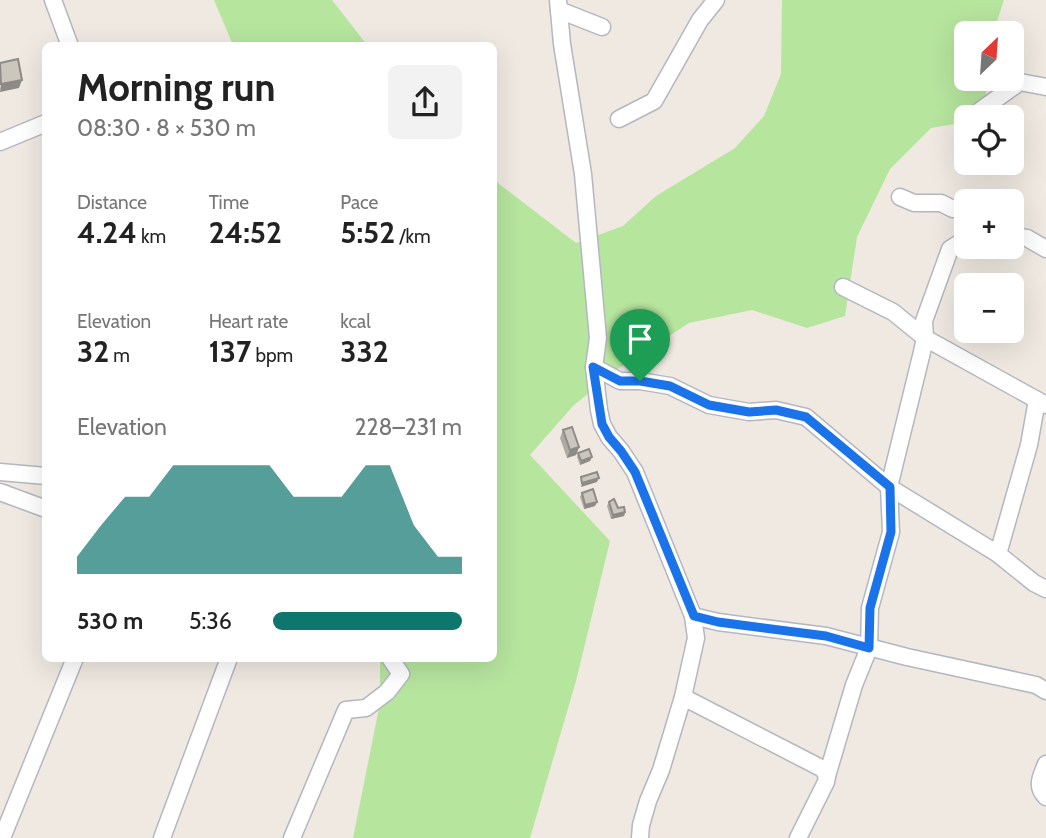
<!DOCTYPE html>
<html lang="en">
<head>
<meta charset="utf-8">
<style>
  body { margin:0; font-family:Cabin,sans-serif; background:#f2f2f2; color:#222; height:100vh; display:flex; flex-direction:column; font-size:26px; white-space:nowrap }
  * { box-sizing:border-box; margin:0 }
  p { font-size:23px; color:#767676 }
  .icon { flex:none; width:38px; height:38px; fill:none; stroke:currentColor; stroke-width:2; stroke-linecap:round; stroke-linejoin:round }
  .map { position:relative; flex:1; overflow:hidden }
  .side { position:absolute; left:42px; top:42px; width:455px; height:620px; display:flex; flex-direction:column; background:#fff; border-radius:10px; box-shadow:0 7px 28px #0002 }
  .side>* { flex:none }
  .needle { width:46px; rotate:25deg }
  .buttons { position:absolute; left:954px; top:21px; display:grid; gap:14px }
  .buttons a { display:grid; place-items:center; width:70px; height:70px; border-radius:10px; background:#fff; box-shadow:0 7px 28px #0002; font-size:35px }
  .pin { position:absolute; display:grid; place-items:center; width:60px; height:60px; color:#fff; margin:-72px -30px; border-radius:50% 50% 50% 0; rotate:-45deg; box-shadow:0 0 7px #0007 }
  .pin .icon { rotate:45deg }
  .round { display:grid; place-items:center; flex:none; width:74px; height:74px; border-radius:10px; background:#f2f2f2 }
  .overview { display:flex; align-items:center; justify-content:space-between; height:119px; padding:0 35px }
  h1 { font-size:38px; font-weight:800; line-height:52px }
  .metrics { display:grid; grid-template-columns:repeat(3,1fr); gap:10px; height:119px; padding:7px 35px }
  .metrics div { display:grid; align-content:center }
  .metrics b { font-size:30px; font-weight:800 }
  .metrics small { font-size:19px; font-weight:400 }
  .metrics p { font-size:19px }
  .chart { height:196px; padding:14px 35px }
  .chart p { display:flex; justify-content:space-between }
  .chart svg { width:100%; height:126px; margin-top:7px; fill:#0f766e; opacity:.7 }
  ul { padding:0 35px; list-style:none; font-size:23px }
  li { display:grid; grid-template-columns:112px 84px 1fr; align-items:center; height:52px }
  li i { height:18px; border-radius:9px; background:#0f766e }
  .map>svg:first-child { display:block }
</style>
</head>
<body>
<div class="map">
<svg width="1046" height="838" viewBox="0 0 1046 838">
  <rect width="100%" height="100%" fill="#efe9e1"/>
  <g fill="#b6e59e">
    <polygon points="214,0 332,0 367,45 233,45"/>
    <polygon points="782,0 1004,0 993,33 966,33 966,79 987,79 984,117 966,117 966,122 931,128 890,169 857,237 845,316 807,328 752,310 689,323 619,368 573,406 530,455 610,541 576,681 530,838 353,838 380,703 380,658 494,658 494,180 576,243 623,226 656,196 735,148 764,116 781,74"/>
  </g>
  <g fill="none" stroke-linecap="round" stroke-linejoin="round">
    <defs>
      <g id="minor">
        <polyline points="53,0 70,46"/>
        <polyline points="558,0 562,44 583,174 598,338 594,367 599,410 602,424 609,437 621,451 635,472 693,616 696,638 683,697 661,770 648,801 641,825 640,838"/>
        <polyline points="559,10 602,27"/>
        <polyline points="978,112 1020,82 1046,87"/>
        <polyline points="619,119 654,101 700,20 716,0"/>
        <polyline points="0,142 46,123"/>
        <polyline points="900,197 914,203 941,203 953,209 966,210"/>
        <polyline points="1012,236 1027,238 1046,249"/>
        <polyline points="843,287 893,312 925,338 1046,405"/>
        <polyline points="594,367 620,381 640,381 670,386 709,405 749,412 776,410 806,417 889,487 998,554 1034,583 1046,589"/>
        <polyline points="0,472 46,476"/>
        <polyline points="0,492 46,509"/>
        <polyline points="998,554 1029,445 1037,400"/>
        <polyline points="693,616 718,622 826,636 907,657 1036,685 1046,691"/>
        <polyline points="683,697 823,769 827,776 826,782 798,838"/>
        <path d="M1046,764C1041,777 1035,786 1046,797"/>
        <polyline points="827,776 854,685 869,648 870,608 891,532 889,487 922,352 925,338 924,321 950,249 961,242 966,241"/>
        <polyline points="2,838 75,658"/>
        <polyline points="162,838 229,658"/>
        <polyline points="292,838 346,710 366,708 387,692 401,674 390,658"/>
      </g>
    </defs>
    <use href="#minor" stroke="#b4b7c1" stroke-width="19"/>
    <use href="#minor" stroke="#fff" stroke-width="16"/>
  </g>
  <g fill="#afaba4">
    <polygon points="563,430 579,447 576,455 567,458 560,438"/>
    <polygon points="578,453 592,457 590,461 580,465 577,457"/>
    <polygon points="582,493 597,502 595,506 584,509 580,497"/>
    <polygon points="609,502 625,512 624,516 611,519 607,506"/>
  </g>
  <g fill="#8e8b86">
    <polygon points="22,80 19,88 0,92 1,84"/>
    <polygon points="579,447 576,455 567,458 570,450"/>
    <polygon points="592,457 590,461 580,465 581,461"/>
    <polygon points="599,478 597,482 581,487 582,483"/>
    <polygon points="597,502 595,506 584,509 585,505"/>
    <polygon points="625,512 624,516 611,519 613,515"/>
  </g>
  <g fill="#cbc7bf" stroke="#8e8b86" stroke-width="2">
    <polygon points="18,59 22,80 1,84 0,63"/>
    <polygon points="572,427 579,447 570,450 563,430"/>
    <polygon points="589,449 592,457 581,461 578,453"/>
    <polygon points="597,472 599,478 582,483 581,477"/>
    <polygon points="593,489 597,502 585,505 582,493"/>
    <polygon points="614,499 618,508 624,507 625,512 613,515 609,502"/>
  </g>
  <g fill="none" stroke-linecap="round" stroke-linejoin="round">
    <defs>
      <polygon id="route" points="593,367 620,381 640,381 670,386 709,405 749,412 776,410 806,417 890,487 891,532 870,608 869,648 826,636 718,622 694,616 635,472 621,451 609,437 602,424"/>
    </defs>
    <use href="#route" stroke="#fff" stroke-width="14"/>
    <use href="#route" stroke="#1a73e8" stroke-width="9"/>
  </g>
</svg>
<div class="buttons">
<a><svg class="needle" viewBox="-14 -14 28 28"><path d="M0-13l5 13h-10z" fill="#e53935"/><path d="M0 13l5-13h-10z" fill="#767676"/></svg></a>
<a><svg class="icon" aria-label="locate" viewBox="0 0 24 24"><circle cx="12" cy="12" r="6"/><path d="M12 2v4M12 18v4M2 12h4M18 12h4"/></svg></a>
<a>+</a>
<a>−</a>
</div>
<div class="pin" style="left:640px;top:381px;background:#1e9e55"><svg class="icon" aria-label="arrive" viewBox="0 0 24 24"><path d="M6 21V4h12l-3 4 3 4H6"/></svg></div>
<section class="side">
<div class="overview"><div><h1>Morning run</h1><p>08:30 · 8 × 530 m</p></div><a class="round"><svg class="icon" aria-label="share" viewBox="0 0 24 24"><path d="M12 15V3M7 8l5-5 5 5M5 13v7h14v-7"/></svg></a></div>
<div class="metrics">
<div><p>Distance</p><b>4.24<small> km</small></b></div>
<div><p>Time</p><b>24:52</b></div>
<div><p>Pace</p><b>5:52<small> /km</small></b></div>
</div>
<div class="metrics">
<div><p>Elevation</p><b>32<small> m</small></b></div>
<div><p>Heart rate</p><b>137<small> bpm</small></b></div>
<div><p>kcal</p><b>332</b></div>
</div>
<div class="chart"><p><span>Elevation</span>228–231 m</p>
<svg viewBox="0 0 160 44" preserveAspectRatio="none"><path d="M0 44V38L10 27L20 17L30 17L40 6L50 6L60 6L70 6L80 6L90 17L100 17L110 17L120 6L130 6L140 27L150 38L160 38V44z"/></svg>
</div>
<ul>
<li><b>530 m</b>5:36<i style="width:100%"></i></li>
</ul>
</section>
</div>
</body>
</html>
